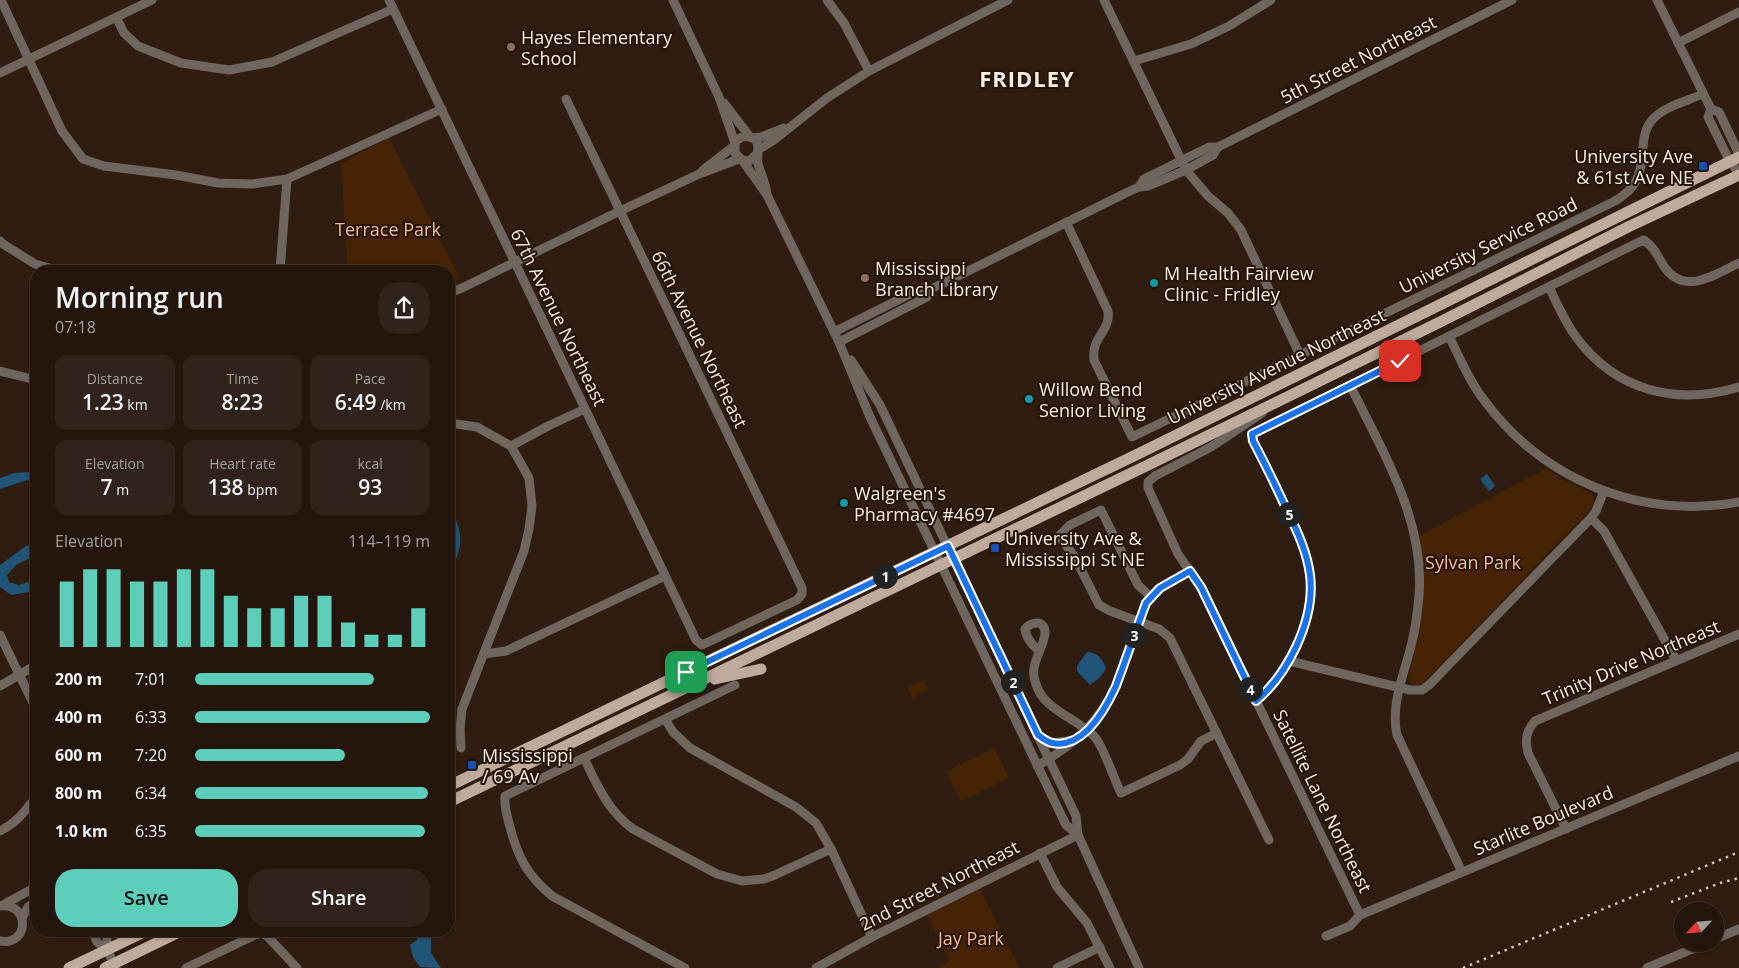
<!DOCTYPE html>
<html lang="en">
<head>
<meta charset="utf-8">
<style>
  body { margin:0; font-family:"Open Sans",sans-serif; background:#30231b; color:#f1f3f6; height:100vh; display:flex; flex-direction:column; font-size:19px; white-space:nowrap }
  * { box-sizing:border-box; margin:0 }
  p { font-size:16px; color:#a39f9d }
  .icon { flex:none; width:28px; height:28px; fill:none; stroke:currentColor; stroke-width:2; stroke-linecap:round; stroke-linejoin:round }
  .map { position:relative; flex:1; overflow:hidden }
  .panel { position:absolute; left:30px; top:265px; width:425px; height:672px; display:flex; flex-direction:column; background:#24160d; border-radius:20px; box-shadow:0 1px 4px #0004,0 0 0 1px #41352e }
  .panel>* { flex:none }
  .needle { width:32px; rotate:244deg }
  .fabs { position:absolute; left:1674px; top:902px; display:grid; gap:10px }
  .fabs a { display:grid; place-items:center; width:50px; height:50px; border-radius:50%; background:#24160d; box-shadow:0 1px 4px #0004,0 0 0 1px #41352e; font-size:25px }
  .pin { position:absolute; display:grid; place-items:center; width:42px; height:42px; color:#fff; margin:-21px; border-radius:10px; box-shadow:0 2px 8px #0006 }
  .km { position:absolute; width:25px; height:25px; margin:-12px; border-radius:50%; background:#222; color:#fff; font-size:14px; line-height:25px; text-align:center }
  .round { display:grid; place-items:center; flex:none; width:52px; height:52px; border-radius:20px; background:#30231b }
  .head { display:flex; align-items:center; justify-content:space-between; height:85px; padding:0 25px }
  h1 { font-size:28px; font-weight:600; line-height:38px }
  .figures { display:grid; grid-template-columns:repeat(3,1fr); gap:8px; height:85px; padding:5px 25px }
  .figures div { display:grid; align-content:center; border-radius:12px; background:#30231b; text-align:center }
  .figures b { font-size:21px; font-weight:600 }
  .figures small { font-size:14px; font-weight:400 }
  .figures p { font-size:14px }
  .chart { height:140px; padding:10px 25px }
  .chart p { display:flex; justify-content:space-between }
  .chart svg { width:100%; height:90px; margin-top:5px; stroke:#5dceb9; stroke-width:6 }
  .cta { display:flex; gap:10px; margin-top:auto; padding:10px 25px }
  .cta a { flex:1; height:58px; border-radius:20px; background:#5dceb9; color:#111; font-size:20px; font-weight:600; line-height:58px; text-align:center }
  .cta a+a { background:#30231b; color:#f1f3f6 }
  ul { padding:0 25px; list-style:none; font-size:16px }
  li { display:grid; grid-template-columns:80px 60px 1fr; align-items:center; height:38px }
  li i { height:12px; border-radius:6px; background:#5dceb9 }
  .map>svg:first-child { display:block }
</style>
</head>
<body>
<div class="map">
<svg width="1739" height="968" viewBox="0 0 1739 968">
  <rect width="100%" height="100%" fill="#301d11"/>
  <g fill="#472306">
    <polygon points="389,138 460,278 449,285 449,271 348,271 341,163"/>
    <path d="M1547,468L1561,479L1592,494L1594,501L1589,511L1423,683L1419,685L1411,683L1408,678C1422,626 1427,591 1419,536Z"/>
    <polygon points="923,680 928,690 913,698 908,688"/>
    <polygon points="994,748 1009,778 961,801 946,771"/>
    <polygon points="979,888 1019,968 936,968 950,961 927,915"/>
  </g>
  <g fill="#205577">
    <polygon points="30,472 36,473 36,484 27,480 0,489 0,478 14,473"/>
    <polygon points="1487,474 1495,486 1489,491 1480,479"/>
    <path d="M449,507C464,531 464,548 449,573V552L453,547L454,532L449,524Z"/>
    <polygon points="36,545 36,555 16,565 7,575 9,582 19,585 36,579 36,591 11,595 0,587 0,565 26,546"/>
    <path d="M1087,652C1098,653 1103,659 1106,669L1099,678L1090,685L1077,671V666Z"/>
    <polygon points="419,931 431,931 431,953 441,968 420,967 413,957 410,945 417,940"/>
  </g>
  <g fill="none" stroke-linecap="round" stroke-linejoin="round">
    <g stroke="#6f665f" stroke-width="9">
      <polyline points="1,0 62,131 83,159 104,166 176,175 218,183 252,184 287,179 442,109"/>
      <polyline points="389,0 696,640 702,645 797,600 802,594 802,588 566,99"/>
      <polyline points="673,0 719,97 735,143"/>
      <polyline points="827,0 844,23 869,71"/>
      <polyline points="1104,0 1186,170 1208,196 1228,213 1241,230 1300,355"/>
      <polyline points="1657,0 1711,109 1708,117 1730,162 1739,173"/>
      <polyline points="116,17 124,33 138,46 181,63 229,70 272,62 393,9"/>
      <polyline points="1678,43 1739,12"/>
      <polyline points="1134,61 1191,44 1229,26 1271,0"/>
      <polyline points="0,73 152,0"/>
      <polyline points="724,103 750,137"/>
      <polyline points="1711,109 1719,112 1739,154"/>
      <polyline points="753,138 761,137 784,128"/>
      <polyline points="758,150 774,140 827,98 869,71 1008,0"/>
      <path d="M757,154L749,161L742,160L735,153V143C738,139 742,135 749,137C763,139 756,154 758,164C761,174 766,183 767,195"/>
      <polyline points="742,160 767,195 839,342 870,417 1066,825 1078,835"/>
      <polyline points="703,170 734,146"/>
      <polyline points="1139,187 1144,179 1209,147 1218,147 1512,0"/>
      <path d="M1066,222L1108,311C1111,332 1091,336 1094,360L1132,437L1613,202C1622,197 1631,191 1636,181C1647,162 1637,134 1654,118C1666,106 1687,101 1703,94"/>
      <polyline points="0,241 3,244 35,264 60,271"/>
      <polyline points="280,271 287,179"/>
      <path d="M1549,287C1557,304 1565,322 1576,337C1616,391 1676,406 1739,387"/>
      <polyline points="449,293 462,288 620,211 699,174 739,159"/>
      <polyline points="834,332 922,288 931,289 950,280 1128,192 1139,187 1148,186 1186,170 1213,155 1218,147"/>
      <path d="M1449,336C1460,358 1469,381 1484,400C1543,480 1640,520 1739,502"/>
      <polyline points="839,342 927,297 931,289"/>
      <polyline points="851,360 880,405 1076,816 1078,835 1139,968"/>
      <polyline points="0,371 36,380"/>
      <path d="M1350,385C1383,453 1429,526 1418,605C1417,617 1415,630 1412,642C1405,672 1390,704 1397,735L1462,872"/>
      <polyline points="1262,413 1211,447 1155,476 1148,482 1148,488 1178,554 1201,587 1360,915"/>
      <polyline points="449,423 477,427 511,446 529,478 532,506 529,529 524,551 462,709 460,729 461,748"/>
      <polyline points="511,446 550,425 585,409"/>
      <polyline points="1591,518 1604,531 1676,660"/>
      <polyline points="1151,597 1138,585 1134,577 1101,510 1070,525 1059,536 1074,556 1099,605 1110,611 1159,629 1170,638 1269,840"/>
      <polyline points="0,635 36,709"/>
      <path d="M1039,651C1032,645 1026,638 1025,629C1031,622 1044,619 1045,632C1045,644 1035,656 1034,669C1033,674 1034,679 1036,684C1043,710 1077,718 1095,737C1104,748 1114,779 1121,793L1180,765L1188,759L1201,741L1217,733"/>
      <polyline points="484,654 506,651 665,576"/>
      <polyline points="1289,661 1410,690 1422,690 1429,685 1591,518 1596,511 1604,491"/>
      <polyline points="0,686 36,665"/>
      <path d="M1256,701C1274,686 1286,668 1296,647C1322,591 1311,558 1285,506C1275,484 1264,462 1253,441L1252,434L1637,243L1644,240C1654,247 1657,255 1663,265C1684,297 1713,275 1739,263"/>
      <polyline points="665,719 673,732 690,748 796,807 816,823 831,849 872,937"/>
      <polyline points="1040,736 1053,743 1075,740"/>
      <path d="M584,758C597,785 608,811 633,829L717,874L742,881L764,879L775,875L831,849"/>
      <path d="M1037,766C1072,746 1099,723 1116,686L1146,603L1160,588L1190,571"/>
      <path d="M1566,829L1528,753C1525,740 1526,731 1535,721L1739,634"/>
      <path d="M0,831C18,822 24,812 36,797"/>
      <polyline points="1040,853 1057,887 1087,923 1110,968"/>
      <polyline points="3,905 32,889 36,888"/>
      <path d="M0,906C30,902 30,946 0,941"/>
      <polyline points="1360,915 1739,756"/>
      <polyline points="22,918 28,907 36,901"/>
      <polyline points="92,931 97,942 107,950 116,968"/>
      <polyline points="105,931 107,936 107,950"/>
      <polyline points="1326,936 1350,926 1360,915"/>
      <polyline points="1715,939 1739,929"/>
      <polyline points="186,968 255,935 262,933 268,937 297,968"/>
      <path d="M685,968L552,896C528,876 518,858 510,827C507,816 504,807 505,796L735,685"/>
      <polyline points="816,968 872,937 1078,835"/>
      <polyline points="1057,968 1100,947"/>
      <polyline points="1647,968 1704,944"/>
    </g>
    <g stroke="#beab9c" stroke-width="11">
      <polyline points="715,679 761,669"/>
      <polyline points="449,786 1140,453 1739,157"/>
      <polyline points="449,802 1146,466 1440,322 1630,226 1739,175"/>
      <polyline points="69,968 146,931"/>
      <polyline points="105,968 181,931"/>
    </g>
    <g stroke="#d3c4bc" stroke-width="2.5" stroke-dasharray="2.5 5" stroke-linecap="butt">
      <polyline points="1671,902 1720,883 1739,878"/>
      <polyline points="1463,968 1739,852"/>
    </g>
  </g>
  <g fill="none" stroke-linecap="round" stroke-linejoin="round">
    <defs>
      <path id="route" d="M686,672L948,546L1038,735C1042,738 1047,742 1052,743C1083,749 1105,710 1116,686L1146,603L1160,588L1190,571L1201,587L1256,701C1274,686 1286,668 1296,647C1322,591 1311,558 1285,506C1275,484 1264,462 1253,441L1252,434L1400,361"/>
    </defs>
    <use href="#route" stroke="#fff" stroke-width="10"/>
    <use href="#route" stroke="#1a73e8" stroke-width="6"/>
  </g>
  <g fill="#8d6e63" stroke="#251408" stroke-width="2">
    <circle cx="511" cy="47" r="5"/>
    <circle cx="865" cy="278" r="5"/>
  </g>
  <g fill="#1a4fb4" stroke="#251408" stroke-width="2">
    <rect x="1698" y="161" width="10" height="10" rx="2.5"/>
    <rect x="990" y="543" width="10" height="10" rx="2.5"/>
    <rect x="467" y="760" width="10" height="10" rx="2.5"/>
  </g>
  <g fill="#0f9aa8" stroke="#251408" stroke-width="2">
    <circle cx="1154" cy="283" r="5"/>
    <circle cx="1029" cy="399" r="5"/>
    <circle cx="844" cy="503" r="5"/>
  </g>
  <g text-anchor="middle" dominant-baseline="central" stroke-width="4" stroke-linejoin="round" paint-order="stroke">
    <g font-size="18" fill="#faede5" stroke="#251408" text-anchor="start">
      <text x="521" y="37">Hayes Elementary<tspan x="521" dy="21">School</tspan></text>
      <text x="1693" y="156" text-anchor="end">University Ave<tspan x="1693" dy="21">&amp; 61st Ave NE</tspan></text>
      <text x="875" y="268">Mississippi<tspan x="875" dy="21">Branch Library</tspan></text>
      <text x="1164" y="273">M Health Fairview<tspan x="1164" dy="21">Clinic - Fridley</tspan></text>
      <text x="1039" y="389">Willow Bend<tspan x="1039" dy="21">Senior Living</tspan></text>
      <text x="854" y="493">Walgreen's<tspan x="854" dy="21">Pharmacy #4697</tspan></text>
      <text x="1005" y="538">University Ave &amp;<tspan x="1005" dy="21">Mississippi St NE</tspan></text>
      <text x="482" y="755">Mississippi<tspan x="482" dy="21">/ 69 Av</tspan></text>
    </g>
    <g font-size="18" fill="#faede5" stroke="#251408">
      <text transform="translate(1358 59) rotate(-27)">5th Street Northeast</text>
      <text transform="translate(1488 245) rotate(-26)">University Service Road</text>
      <text transform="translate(559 317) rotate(64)">67th Avenue Northeast</text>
      <text transform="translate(700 339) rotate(64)">66th Avenue Northeast</text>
      <text transform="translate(1276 366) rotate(-26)">University Avenue Northeast</text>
      <text transform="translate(1631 662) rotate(-23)">Trinity Drive Northeast</text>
      <text transform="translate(1323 801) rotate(64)">Satellite Lane Northeast</text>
      <text transform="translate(1543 820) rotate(-23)">Starlite Boulevard</text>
      <text transform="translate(939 885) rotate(-27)">2nd Street Northeast</text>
    </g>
    <g font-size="18" fill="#f7bb94" stroke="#251408">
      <text x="388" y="229">Terrace Park</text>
      <text x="1473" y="562">Sylvan Park</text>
      <text x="971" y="938">Jay Park</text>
    </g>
    <g font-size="22" font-weight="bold" letter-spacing="1" fill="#faede5" stroke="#251408">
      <text x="1027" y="78">FRIDLEY</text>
    </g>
  </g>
</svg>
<div class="fabs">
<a><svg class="needle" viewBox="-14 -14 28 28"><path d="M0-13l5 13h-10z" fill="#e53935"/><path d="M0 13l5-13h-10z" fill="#a39f9d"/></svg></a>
</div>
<div class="pin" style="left:686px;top:672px;background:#1e9e55"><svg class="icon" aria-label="arrive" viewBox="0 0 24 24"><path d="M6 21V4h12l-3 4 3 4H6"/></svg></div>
<div class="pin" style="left:1400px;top:361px;background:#d93025"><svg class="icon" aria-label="check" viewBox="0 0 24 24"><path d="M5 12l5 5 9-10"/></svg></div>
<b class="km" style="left:885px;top:576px">1</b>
<b class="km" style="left:1013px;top:682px">2</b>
<b class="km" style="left:1134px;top:635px">3</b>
<b class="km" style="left:1250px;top:689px">4</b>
<b class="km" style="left:1289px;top:514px">5</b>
<section class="panel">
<div class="head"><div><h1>Morning run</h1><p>07:18</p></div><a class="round"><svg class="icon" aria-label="share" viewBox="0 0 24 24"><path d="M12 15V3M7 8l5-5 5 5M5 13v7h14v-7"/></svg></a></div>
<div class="figures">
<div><p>Distance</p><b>1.23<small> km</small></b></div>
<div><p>Time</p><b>8:23</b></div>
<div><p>Pace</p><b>6:49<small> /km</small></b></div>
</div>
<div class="figures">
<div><p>Elevation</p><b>7<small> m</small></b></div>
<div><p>Heart rate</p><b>138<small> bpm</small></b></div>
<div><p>kcal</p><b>93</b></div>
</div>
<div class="chart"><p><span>Elevation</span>114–119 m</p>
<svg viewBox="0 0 160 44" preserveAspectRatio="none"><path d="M5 44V12M15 44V6M25 44V6M35 44V12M45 44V12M55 44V6M65 44V6M75 44V19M85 44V25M95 44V25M105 44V19M115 44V19M125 44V32M135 44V38M145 44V38M155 44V25"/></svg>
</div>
<ul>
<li><b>200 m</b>7:01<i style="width:76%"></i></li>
<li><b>400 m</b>6:33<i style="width:100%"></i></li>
<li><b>600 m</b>7:20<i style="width:64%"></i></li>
<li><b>800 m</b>6:34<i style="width:99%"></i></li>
<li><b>1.0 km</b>6:35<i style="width:98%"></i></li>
</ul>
<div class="cta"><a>Save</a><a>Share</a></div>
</section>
</div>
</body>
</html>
